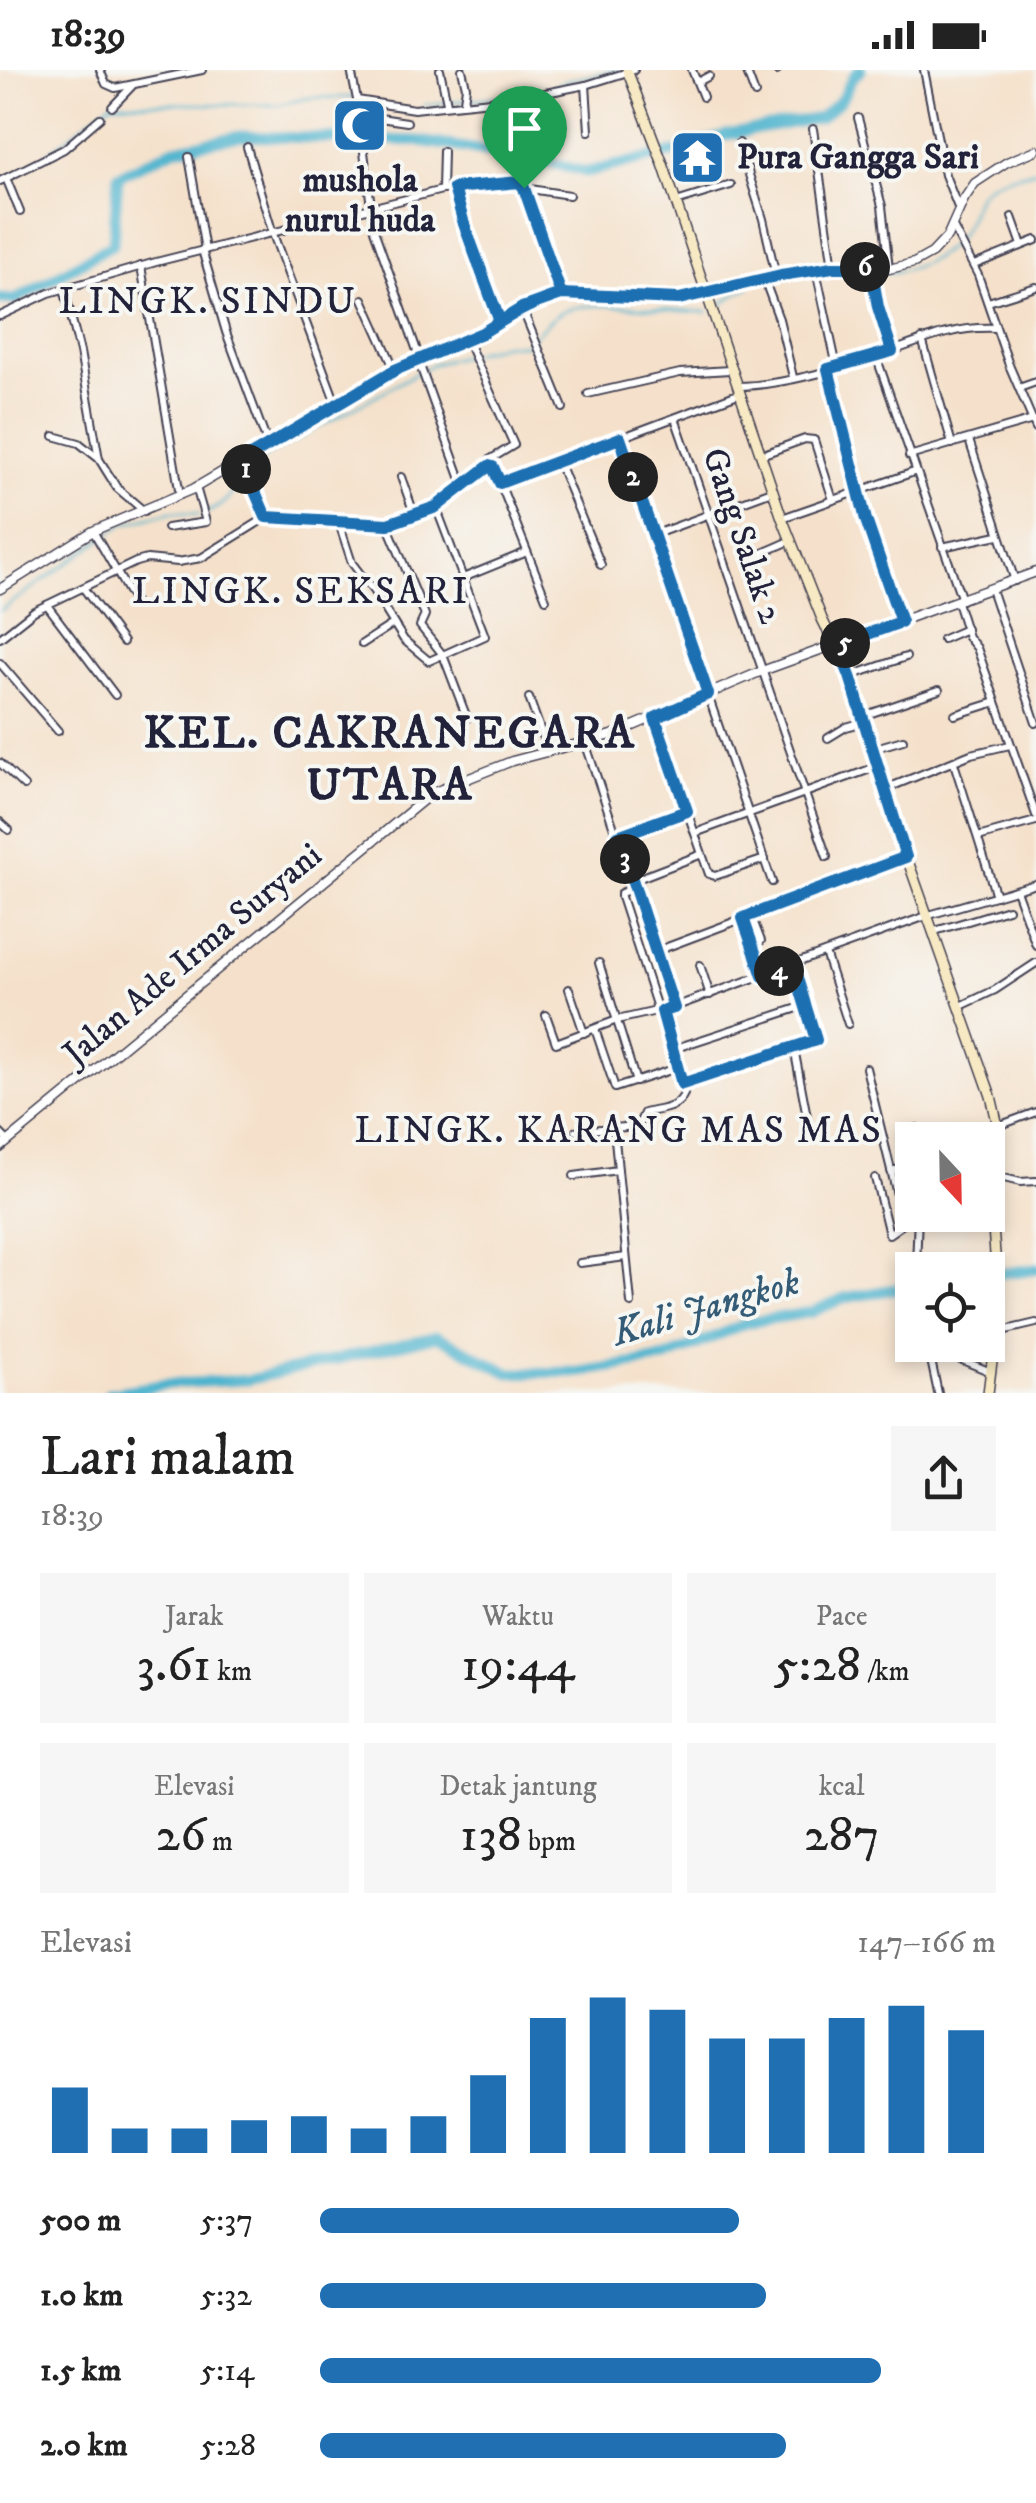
<!DOCTYPE html>
<html lang="id">
<head>
<meta charset="utf-8">
<style>
  body { margin:0; font-family:"IM FELL DW Pica",serif; background:#f6f6f6; color:#222; height:100vh; display:flex; flex-direction:column; font-size:38px; white-space:nowrap }
  * { box-sizing:border-box; margin:0 }
  p { font-size:32px; color:#767676 }
  .icon { flex:none; width:55px; height:55px; fill:none; stroke:currentColor; stroke-width:2; stroke-linecap:round; stroke-linejoin:round }
  .map { position:relative; height:1323px; overflow:hidden }
  .details { display:flex; flex-direction:column; background:#fff; flex:1 }
  .details>* { flex:none }
  .needle { width:65px; rotate:158deg }
  .buttons { position:absolute; left:895px; top:1052px; display:grid; gap:20px }
  .buttons a { display:grid; place-items:center; width:110px; height:110px; border-radius:0px; background:#fff; box-shadow:0 5px 15px #0003; font-size:50px }
  .pin { position:absolute; display:grid; place-items:center; width:85px; height:85px; color:#fff; margin:-102px -42px; border-radius:50% 50% 50% 0; rotate:-45deg; box-shadow:0 0 10px #0007 }
  .pin .icon { rotate:45deg }
  .km { position:absolute; width:50px; height:50px; margin:-25px; border-radius:50%; background:#222; color:#fff; font-size:28px; line-height:50px; text-align:center }
  .round { display:grid; place-items:center; flex:none; width:105px; height:105px; border-radius:0px; background:#f6f6f6 }
  .head { display:flex; align-items:center; justify-content:space-between; height:170px; padding:0 40px }
  h1 { font-size:55px; font-weight:600; line-height:75px }
  .metrics { display:grid; grid-template-columns:repeat(3,1fr); gap:15px; height:170px; padding:10px 40px }
  .metrics div { display:grid; align-content:center; border-radius:0px; background:#f6f6f6; text-align:center }
  .metrics b { font-size:50px; font-weight:600 }
  .metrics small { font-size:28px; font-weight:400 }
  .metrics p { font-size:28px }
  .chart { height:280px; padding:20px 40px }
  .chart p { display:flex; justify-content:space-between }
  .chart svg { width:100%; height:180px; margin-top:10px; stroke:#1f6fb2; stroke-width:6 }
  ul { padding:0 40px; list-style:none; font-size:32px }
  li { display:grid; grid-template-columns:160px 120px 1fr; align-items:center; height:75px }
  li i { height:25px; border-radius:12px; background:#1f6fb2 }
  .status { display:flex; justify-content:space-between; align-items:center; height:70px; padding:0 50px; background:#fff; direction:ltr }
  .status svg { height:28px; fill:currentColor }
  .map>svg:first-child { display:block }
</style>
</head>
<body>
<div class="status"><b>18:39</b><svg viewBox="0 0 49 12"><path d="M0 12V9h3v3zM5 12V6h3v6zM10 12V3h3v9zM15 12V0h3v12zM26 1h20v11H26zM47 4h2v5h-2z"/></svg></div>
<div class="map">
<svg width="1036" height="1323" viewBox="0 0 1036 1323">
  <rect width="100%" height="100%" fill="#f6f6f2"/>
  <filter id="ink" filterUnits="userSpaceOnUse"><feTurbulence type="fractalNoise" baseFrequency=".01" numOctaves="2"/><feDisplacementMap in="SourceGraphic" scale="20" xChannelSelector="R" yChannelSelector="G"/><feConvolveMatrix kernelMatrix="1 2 1 2 8 2 1 2 1" color-interpolation-filters="sRGB"/></filter>
  <filter id="wash" filterUnits="userSpaceOnUse"><feTurbulence type="fractalNoise" baseFrequency=".0048" numOctaves="4" result="noise"/><feDisplacementMap in="SourceGraphic" scale="40" xChannelSelector="R" yChannelSelector="G"/><feGaussianBlur stdDeviation="2.25" result="paint"/><feColorMatrix in="noise" values="0 0 0 0 0 0 0 0 0 0 0 0 0 0 0 0 0 1.4 0 .05"/><feComposite in="paint" operator="in"/></filter>
  <g filter="url(#wash)">
    <rect width="100%" height="100%" fill="#f5e1cb"/>
    <g fill="none" stroke-linecap="round" stroke-linejoin="round">
      <g stroke="#4fb4ce" stroke-width="2.5">
        <polyline points="544,20 569,10 620,0"/>
        <polyline points="425,35 531,23"/>
        <polyline points="46,85 111,33 277,35 308,28 354,27"/>
        <path d="M880,202C913,204 952,184 966,154C972,143 974,127 984,119C996,107 1020,105 1036,100"/>
        <polyline points="715,240 735,224 749,217"/>
        <path d="M249,396L433,294L505,274L525,275C536,265 548,250 560,243C584,227 676,242 707,242"/>
        <path d="M207,442C225,436 237,419 244,402"/>
        <polyline points="0,541 123,454 171,442 199,445"/>
      </g>
      <g stroke="#4fb4ce" stroke-width="11">
        <polyline points="0,229 15,230 113,174 118,106 174,79 240,66 419,71 526,87 586,102 681,81 726,65 820,48 841,30 853,7 861,0"/>
        <polyline points="988,1205 1036,1199"/>
        <polyline points="109,1323 166,1314 248,1310 437,1266 509,1303 580,1302 666,1288 746,1253 812,1242 844,1228 912,1216"/>
      </g>
    </g>
  </g>
  <g filter="url(#ink)">
    <g fill="none" stroke-linecap="round" stroke-linejoin="round">
      <defs>
        <g id="minor">
          <polyline points="100,0 106,14 115,18 202,0"/>
          <polyline points="351,0 357,30 414,39 520,28 586,15 634,0"/>
          <polyline points="440,0 447,33"/>
          <polyline points="462,0 466,17 464,31"/>
          <polyline points="692,0 703,27"/>
          <polyline points="746,0 755,24"/>
          <polyline points="776,0 777,1"/>
          <polyline points="924,0 945,105 959,140"/>
          <polyline points="698,12 709,6"/>
          <polyline points="586,15 589,61"/>
          <polyline points="495,29 496,59"/>
          <polyline points="112,37 132,16"/>
          <polyline points="858,48 882,136 889,199"/>
          <polyline points="407,52 366,46 363,74 374,160 420,289"/>
          <polyline points="813,59 833,197"/>
          <polyline points="739,73 763,149 776,206"/>
          <polyline points="247,77 273,164 337,336"/>
          <polyline points="189,87 205,180"/>
          <polyline points="6,108 20,142"/>
          <polyline points="0,111 64,79 100,48"/>
          <polyline points="454,118 464,154 500,252"/>
          <polyline points="524,118 561,224"/>
          <polyline points="442,120 443,81"/>
          <polyline points="676,132 731,115"/>
          <polyline points="1012,147 1022,175"/>
          <polyline points="953,157 978,205 1009,295 1036,358"/>
          <polyline points="202,180 226,262 268,375"/>
          <polyline points="974,195 1036,170"/>
          <polyline points="141,196 180,425"/>
          <polyline points="871,197 877,237 892,281"/>
          <polyline points="816,200 837,297"/>
          <polyline points="764,209 779,249 793,307"/>
          <polyline points="64,218 80,282 99,389 117,418 144,441"/>
          <polyline points="363,229 395,300"/>
          <polyline points="988,232 1036,217"/>
          <polyline points="522,238 563,338"/>
          <polyline points="0,246 49,223 156,192 442,120 519,112 524,118 569,125"/>
          <polyline points="922,269 952,374"/>
          <polyline points="467,270 514,375 491,389 491,396"/>
          <polyline points="876,286 962,530"/>
          <polyline points="418,290 463,415"/>
          <polyline points="828,299 866,450 901,553"/>
          <path d="M737,316C781,316 847,297 890,282C926,269 956,256 996,258"/>
          <polyline points="1019,318 1036,312"/>
          <polyline points="588,324 680,303 730,300"/>
          <polyline points="675,348 827,787"/>
          <polyline points="54,366 79,373 98,388"/>
          <polyline points="620,368 772,812"/>
          <polyline points="969,370 1015,511"/>
          <polyline points="761,385 805,369 814,370 833,430"/>
          <polyline points="909,386 1033,350"/>
          <polyline points="242,391 267,447"/>
          <polyline points="558,391 601,495"/>
          <polyline points="401,407 415,446"/>
          <polyline points="500,413 546,529"/>
          <polyline points="782,448 914,402"/>
          <polyline points="339,453 352,493 374,522 404,570 429,591 485,566 436,437"/>
          <polyline points="387,454 425,545 420,556 443,585 467,648"/>
          <polyline points="167,458 206,452 196,417"/>
          <polyline points="93,461 134,532"/>
          <polyline points="653,465 772,421"/>
          <polyline points="942,477 998,465"/>
          <polyline points="758,485 790,471"/>
          <polyline points="463,508 527,482"/>
          <polyline points="84,519 123,572"/>
          <polyline points="991,519 1036,653"/>
          <polyline points="957,532 968,567 977,578 1036,745"/>
          <polyline points="47,535 115,625"/>
          <polyline points="0,568 34,541 136,492 147,489 178,492 201,488 267,447 387,454 436,437 489,396 493,397 500,413 738,324"/>
          <polyline points="943,569 966,559"/>
          <polyline points="362,574 393,554"/>
          <polyline points="0,593 58,661"/>
          <polyline points="850,606 906,587"/>
          <polyline points="529,628 548,681"/>
          <polyline points="955,645 996,632"/>
          <polyline points="863,646 939,620"/>
          <polyline points="655,649 709,804 715,806 765,789"/>
          <polyline points="828,668 846,657 864,652"/>
          <polyline points="585,672 674,937"/>
          <polyline points="872,679 903,670"/>
          <polyline points="0,693 24,716"/>
          <polyline points="954,693 996,826"/>
          <polyline points="883,720 971,684 1010,675"/>
          <polyline points="0,752 9,760"/>
          <polyline points="695,763 876,697"/>
          <polyline points="618,766 687,741"/>
          <polyline points="978,767 1036,751"/>
          <polyline points="632,811 702,784"/>
          <polyline points="634,818 621,823 621,827 658,941"/>
          <polyline points="1016,820 1036,875"/>
          <polyline points="751,845 761,871"/>
          <polyline points="743,848 763,906"/>
          <polyline points="935,861 1008,839"/>
          <polyline points="654,882 906,787"/>
          <polyline points="825,883 848,954"/>
          <polyline points="599,893 636,1012"/>
          <polyline points="700,895 710,925"/>
          <polyline points="569,919 584,963"/>
          <polyline points="961,936 995,920 1036,893"/>
          <polyline points="546,945 556,973 617,950 674,937 929,845 1036,814"/>
          <polyline points="595,959 615,1018 677,998"/>
          <polyline points="794,978 808,1052"/>
          <polyline points="673,979 807,935"/>
          <polyline points="866,998 904,1153"/>
          <polyline points="681,1014 816,970 793,895"/>
          <polyline points="998,1056 1036,1042"/>
          <polyline points="917,1058 920,1070"/>
          <polyline points="614,1059 631,1233"/>
          <path d="M576,1061L638,1056L644,1043C659,1039 677,1040 684,1024L661,941"/>
          <polyline points="0,1063 8,1071"/>
          <polyline points="891,1101 912,1096"/>
          <polyline points="988,1104 1020,1112 1036,1111"/>
          <polyline points="574,1106 618,1100"/>
          <polyline points="875,1108 889,1164 916,1145"/>
          <polyline points="580,1193 626,1187"/>
          <polyline points="916,1196 918,1145"/>
          <polyline points="998,1262 1036,1253"/>
          <polyline points="928,1276 991,1302"/>
          <polyline points="928,1276 938,1323"/>
        </g>
        <g id="tertiary">
          <polyline points="0,519 93,461 193,419 395,300 482,263 522,238 544,229 561,224 590,224 679,229 816,200 848,197 889,199 914,193 932,183 947,167 964,129 975,113 1007,92 1036,80"/>
          <polyline points="0,1078 432,723 512,691 612,665 762,601 1036,502"/>
        </g>
        <polyline id="secondary" points="627,0 663,94 782,448 822,549 850,606 883,720 991,1026 998,1056 993,1158 999,1236 988,1323"/>
      </defs>
      <use href="#minor" stroke="#423f51" stroke-width="10"/>
      <use href="#tertiary" stroke="#423f51" stroke-width="11"/>
      <use href="#secondary" stroke="#423f51" stroke-width="12"/>
      <use href="#minor" stroke="#fff" stroke-width="6"/>
      <use href="#tertiary" stroke="#fff" stroke-width="8"/>
      <use href="#secondary" stroke="#f7e9c3" stroke-width="9"/>
    </g>
  </g>
  <g fill="none" stroke-linecap="round" stroke-linejoin="round" filter="url(#ink)">
    <defs>
      <path id="route" d="M524,118L561,224L522,238L482,263L395,300L242,391L266,447L388,454L436,437L489,396L493,397L500,413L620,368L708,624L655,648L687,741L618,766L674,938L662,941L682,1014L816,970L793,895L763,906L743,848L906,787L850,606L837,575L901,552L866,450L828,299L892,281L878,237L871,197H833L781,205L679,229L561,224C538,231 520,239 500,252L464,154L454,118L520,112L524,118"/>
    </defs>
    <use href="#route" stroke="#fff" stroke-width="20"/>
    <use href="#route" stroke="#1f6fb2" stroke-width="12"/>
  </g>
  <defs>
    <symbol id="mosque-square" viewBox="-11 -11 22 22"><rect x="-9" y="-9" width="18" height="18" rx="4" fill="#1f6fb2" stroke="#f6f6f2"/><path d="M3.5-4.9A6 6 0 1 0 3.5 4.9A5 5 0 1 1 3.5-4.9Z" fill="#fff"/></symbol>
    <symbol id="temple-square" viewBox="-11 -11 22 22"><rect x="-9" y="-9" width="18" height="18" rx="4" fill="#1f6fb2" stroke="#f6f6f2"/><path d="M0-6L5-2H3V0L6.5 2.5H4V6H1.5V3h-3V6H-4V2.5H-6.5L-3 0V-2H-5Z" fill="#fff"/></symbol>
  </defs>
  <g fill-rule="evenodd">
    <use href="#mosque-square" x="328" y="24" width="63" height="63"/>
    <use href="#temple-square" x="666" y="56" width="63" height="63"/>
  </g>
  <g text-anchor="middle" dominant-baseline="central" stroke-width="8" stroke-linejoin="round" paint-order="stroke">
    <g font-size="35" font-weight="bold" fill="#22223b" stroke="#f6f6f2" text-anchor="start">
      <text x="737" y="88">Pura Gangga Sari</text>
      <text x="360" y="111" text-anchor="middle">mushola<tspan x="360" dy="40">nurul huda</tspan></text>
    </g>
    <g font-size="35" fill="#22223b" stroke="#f6f6f2">
      <text transform="translate(742 466) rotate(71)">Gang Salak 2</text>
      <text transform="translate(193 885) rotate(-40)">Jalan Ade Irma Suryani</text>
    </g>
    <g font-size="38" letter-spacing="2.5" fill="#22223b" stroke="#f6f6f2">
      <text x="208" y="232">LINGK. SINDU</text>
      <text x="301" y="522">LINGK. SEKSARI</text>
      <text x="619" y="1061">LINGK. KARANG MAS MAS</text>
    </g>
    <g font-size="38" font-style="italic" fill="#345c76" stroke="#f6f6f2">
      <text transform="translate(706 1238) rotate(-16)">Kali Jangkok</text>
    </g>
    <g font-size="45" font-weight="bold" letter-spacing="2.5" fill="#22223b" stroke="#f6f6f2">
      <text x="390" y="664">KEL. CAKRANEGARA<tspan x="390" dy="52">UTARA</tspan></text>
    </g>
  </g>
</svg>
<div class="buttons">
<a><svg class="needle" viewBox="-14 -14 28 28"><path d="M0-13l5 13h-10z" fill="#e53935"/><path d="M0 13l5-13h-10z" fill="#767676"/></svg></a>
<a><svg class="icon" aria-label="locate" viewBox="0 0 24 24"><circle cx="12" cy="12" r="6"/><path d="M12 2v4M12 18v4M2 12h4M18 12h4"/></svg></a>
</div>
<div class="pin" style="left:524px;top:118px;background:#1e9e55"><svg class="icon" aria-label="arrive" viewBox="0 0 24 24"><path d="M6 21V4h12l-3 4 3 4H6"/></svg></div>
<b class="km" style="left:246px;top:399px">1</b>
<b class="km" style="left:633px;top:407px">2</b>
<b class="km" style="left:625px;top:789px">3</b>
<b class="km" style="left:779px;top:901px">4</b>
<b class="km" style="left:845px;top:573px">5</b>
<b class="km" style="left:865px;top:197px">6</b>
</div>
<section class="details">
<div class="head"><div><h1>Lari malam</h1><p>18:39</p></div><a class="round"><svg class="icon" aria-label="share" viewBox="0 0 24 24"><path d="M12 15V3M7 8l5-5 5 5M5 13v7h14v-7"/></svg></a></div>
<div class="metrics">
<div><p>Jarak</p><b>3.61<small> km</small></b></div>
<div><p>Waktu</p><b>19:44</b></div>
<div><p>Pace</p><b>5:28<small> /km</small></b></div>
</div>
<div class="metrics">
<div><p>Elevasi</p><b>26<small> m</small></b></div>
<div><p>Detak jantung</p><b>138<small> bpm</small></b></div>
<div><p>kcal</p><b>287</b></div>
</div>
<div class="chart"><p><span>Elevasi</span>147–166 m</p>
<svg viewBox="0 0 160 44" preserveAspectRatio="none"><path d="M5 44V28M15 44V38M25 44V38M35 44V36M45 44V35M55 44V38M65 44V35M75 44V25M85 44V11M95 44V6M105 44V9M115 44V16M125 44V16M135 44V11M145 44V8M155 44V14"/></svg>
</div>
<ul>
<li><b>500 m</b>5:37<i style="width:62%"></i></li>
<li><b>1.0 km</b>5:32<i style="width:66%"></i></li>
<li><b>1.5 km</b>5:14<i style="width:83%"></i></li>
<li><b>2.0 km</b>5:28<i style="width:69%"></i></li>
</ul>
</section>
</body>
</html>
